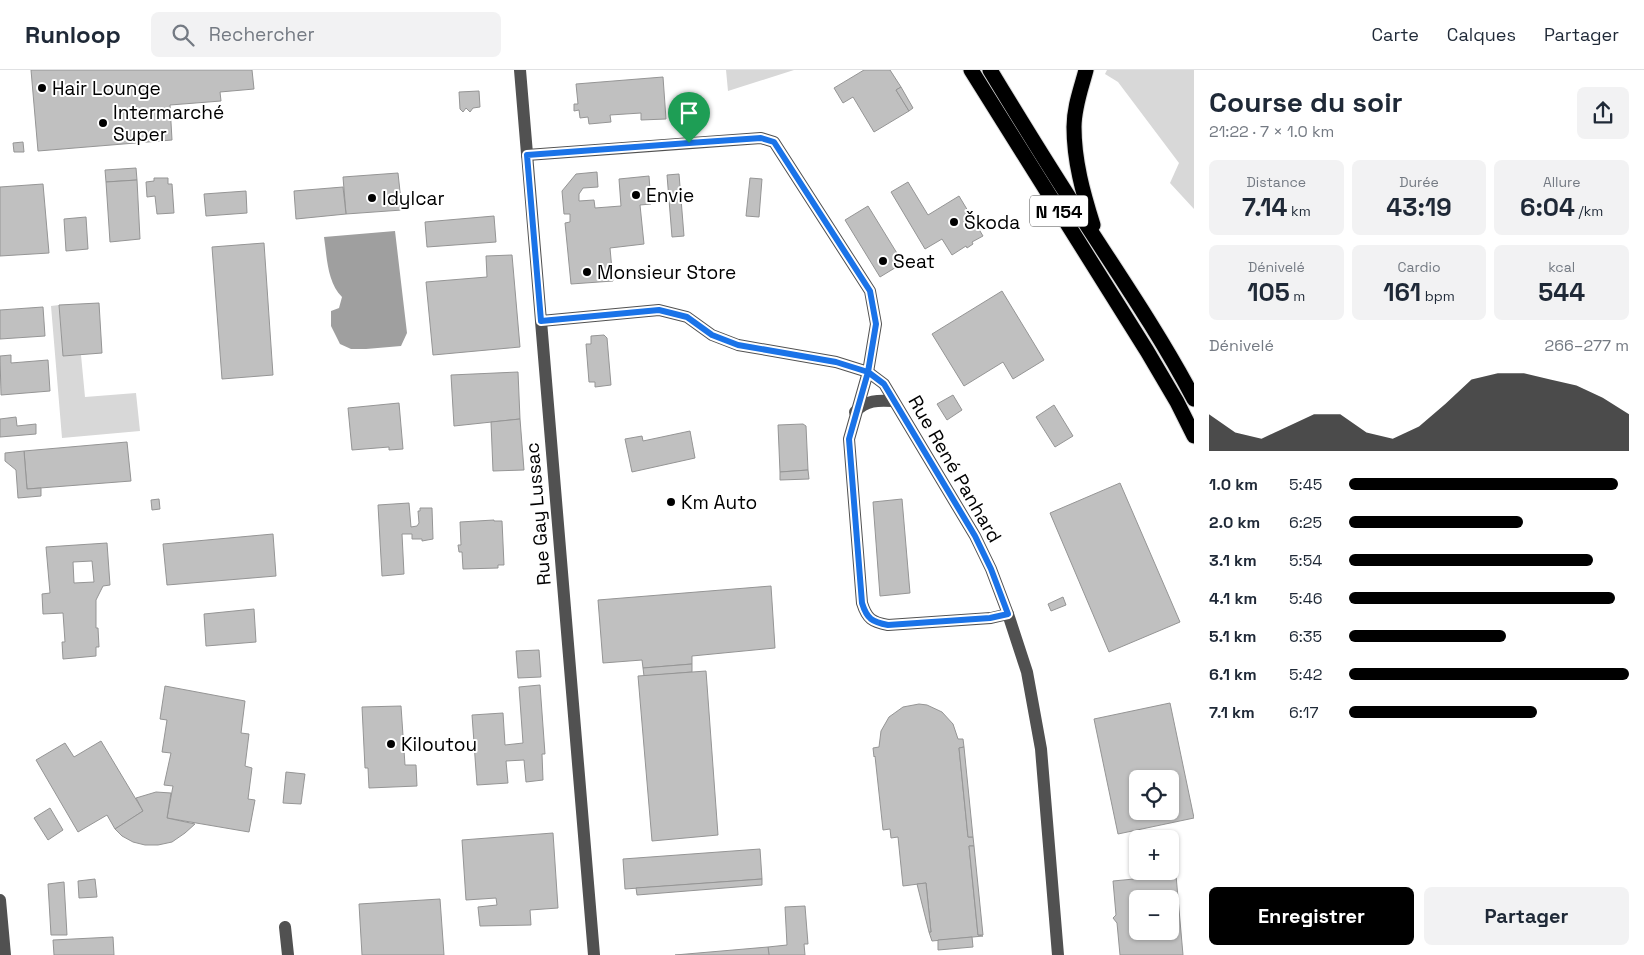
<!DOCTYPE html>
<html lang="fr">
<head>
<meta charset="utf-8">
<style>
  body { margin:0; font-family:"Space Grotesk",sans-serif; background:#f2f2f3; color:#1f2937; height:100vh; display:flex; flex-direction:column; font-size:19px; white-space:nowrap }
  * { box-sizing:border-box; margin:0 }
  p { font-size:16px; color:#747a83 }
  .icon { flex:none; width:28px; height:28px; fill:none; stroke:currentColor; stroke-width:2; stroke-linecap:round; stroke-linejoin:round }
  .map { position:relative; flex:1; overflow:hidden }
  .panel { display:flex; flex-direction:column; background:#fff; width:450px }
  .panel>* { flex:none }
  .fabs { position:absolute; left:1129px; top:700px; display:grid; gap:10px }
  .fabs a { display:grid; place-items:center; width:50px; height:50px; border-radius:8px; background:#fff; box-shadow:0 1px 4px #0004; font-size:25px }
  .pin { position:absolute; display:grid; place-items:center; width:42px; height:42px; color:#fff; margin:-51px -21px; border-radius:50% 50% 50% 0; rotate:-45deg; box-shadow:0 0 5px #0007 }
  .pin .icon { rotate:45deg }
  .round { display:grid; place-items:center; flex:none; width:52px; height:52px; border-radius:8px; background:#f2f2f3 }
  .summary { display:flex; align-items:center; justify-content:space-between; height:85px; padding:0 15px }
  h1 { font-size:28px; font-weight:800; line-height:38px }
  .figures { display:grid; grid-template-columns:repeat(3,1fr); gap:8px; height:85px; padding:5px 15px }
  .figures div { display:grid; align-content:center; border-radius:8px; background:#f2f2f3; text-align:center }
  .figures b { font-size:25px; font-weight:800 }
  .figures small { font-size:14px; font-weight:400 }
  .figures p { font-size:14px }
  .chart { height:140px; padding:10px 15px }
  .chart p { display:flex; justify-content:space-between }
  .chart svg { width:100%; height:90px; margin-top:5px; fill:#000; opacity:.7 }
  .button { display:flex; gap:10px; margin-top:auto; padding:10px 15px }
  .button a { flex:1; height:58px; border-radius:8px; background:#000; color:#fff; font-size:20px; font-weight:800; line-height:58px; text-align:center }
  .button a+a { background:#f2f2f3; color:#1f2937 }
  ul { padding:0 15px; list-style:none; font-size:16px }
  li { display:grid; grid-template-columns:80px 60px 1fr; align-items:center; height:38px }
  li i { height:12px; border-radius:6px; background:#000 }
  header { display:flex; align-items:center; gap:30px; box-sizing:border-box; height:70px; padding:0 25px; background:#fff; border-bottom:1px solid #e0e1e3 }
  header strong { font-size:24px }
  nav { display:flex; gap:28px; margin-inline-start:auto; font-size:18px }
  .search { width:350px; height:45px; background:#f2f2f3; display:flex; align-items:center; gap:12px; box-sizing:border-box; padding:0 18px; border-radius:8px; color:#747a83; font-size:19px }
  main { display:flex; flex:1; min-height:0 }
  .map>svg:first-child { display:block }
</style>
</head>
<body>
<header>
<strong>Runloop</strong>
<div class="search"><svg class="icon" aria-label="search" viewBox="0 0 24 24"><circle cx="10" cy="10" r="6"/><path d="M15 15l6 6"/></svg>Rechercher</div>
<nav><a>Carte</a><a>Calques</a><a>Partager</a></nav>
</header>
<main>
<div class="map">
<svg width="1194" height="885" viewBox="0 0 1194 885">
  <rect width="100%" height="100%" fill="#fff"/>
  <g fill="#d8d8d8">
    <polygon points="726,0 794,0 728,21"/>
    <polygon points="1107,0 1194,0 1194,139 1170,113 1179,93 1118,12 1105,4"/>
    <polygon points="59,235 63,286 81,285 85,327 136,323 140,361 62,368 51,236"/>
  </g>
  <path fill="#9f9f9f" d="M395,161L407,263L401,276L366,279H351L340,274L331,256V241L339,238L342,227C327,212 327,187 324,167Z"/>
  <g fill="#c0c0c0" stroke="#959595" fill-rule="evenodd">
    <polygon points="31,0 252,0 254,19 220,22 221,31 170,35 172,70 38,81"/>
    <polygon points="864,0 890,0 901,17 896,20 909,41 874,62 853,27 843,33 834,18"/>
    <polygon points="663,7 666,49 641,50 641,43 610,45 611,52 589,54 588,47 580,48 579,40 574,41 574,34 578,34 576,14"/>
    <polygon points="901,17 913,38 909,41 896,20"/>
    <polygon points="479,21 480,37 473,38 470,42 466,38 463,42 460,39 459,22"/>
    <polygon points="23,72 24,82 14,82 13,73"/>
    <polygon points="136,98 137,110 106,112 105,100"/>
    <polygon points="597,102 598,117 583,118 579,124 579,131 594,130 595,138 621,136 619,109 649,106 651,134 640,135 644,174 610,178 613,211 571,214 565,153 570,152 570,144 564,144 562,121 576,104"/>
    <polygon points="398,103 402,140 346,144 343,107"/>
    <polygon points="679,104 684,166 672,167 667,105"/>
    <polygon points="154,108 168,108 168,114 172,114 174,143 157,144 155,126 147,127 146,112 154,111"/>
    <polygon points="750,108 762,109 759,147 746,146"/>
    <polygon points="137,110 140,169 110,172 106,112"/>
    <polygon points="908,112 928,145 959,126 983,166 972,172 973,174 967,178 966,176 952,185 942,169 925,179 891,122"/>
    <polygon points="43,114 49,183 0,186 0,117"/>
    <polygon points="343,117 346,144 296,149 294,121"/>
    <polygon points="246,121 247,143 206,146 204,124"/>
    <polygon points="868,136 903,193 880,207 845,150"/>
    <polygon points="494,146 496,172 427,177 425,152"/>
    <polygon points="86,147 88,179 66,181 64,149"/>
    <polygon points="264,173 273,305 222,309 212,177"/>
    <polygon points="512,185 520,277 433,285 426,212 487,207 486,186"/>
    <polygon points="1002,221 1044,290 1013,309 1003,292 964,316 932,264"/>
    <polygon points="99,233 102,283 63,286 59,235"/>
    <polygon points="43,237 45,266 0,269 0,240"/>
    <polygon points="604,265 607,268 611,315 595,317 595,312 589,312 586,274 591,274 591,266"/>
    <polygon points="11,285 11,293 48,290 50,321 1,325 0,286"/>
    <polygon points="518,302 520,349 454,356 451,305"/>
    <polygon points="953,325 962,340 947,350 937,334"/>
    <polygon points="399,333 403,379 389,380 389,377 352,380 348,338"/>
    <polygon points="1054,335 1073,366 1055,377 1036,347"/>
    <polygon points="16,347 17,356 36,354 36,364 0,367 0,349"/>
    <polygon points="520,349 524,400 493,401 491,352"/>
    <polygon points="803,354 806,356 808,400 780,402 778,355"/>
    <polygon points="690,361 695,388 632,402 625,369 642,366 643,371"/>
    <polygon points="127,372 131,411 27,419 24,381"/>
    <polygon points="24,381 27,419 41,418 41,426 18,428 16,400 5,391 5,383"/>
    <polygon points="808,400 809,409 780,410 780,402"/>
    <polygon points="1120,413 1180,552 1109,582 1050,443"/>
    <polygon points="159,429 160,439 152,440 151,430"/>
    <polygon points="902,429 910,523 880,526 873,432"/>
    <polygon points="409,433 411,457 417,456 419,453 418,441 420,441 420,438 432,438 433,469 422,471 422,469 412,469 412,464 402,464 404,504 382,506 378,435"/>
    <polygon points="494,450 494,451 502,451 504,495 498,495 498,498 463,499 462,482 459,482 458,475 461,475 460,452"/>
    <polygon points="273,464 276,506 167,515 163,474"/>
    <path d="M107,473L110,515L103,516L96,530V558H98L99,577H96V586L63,589L62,572H65L63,543L43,544L42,524L50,523L46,477ZM92,491L94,512L74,513L73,492Z"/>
    <polygon points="771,516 775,578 692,586 692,594 643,598 642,590 603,593 598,530"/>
    <polygon points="1063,527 1066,535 1051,541 1048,534"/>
    <polygon points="254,539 256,572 206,576 204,544"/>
    <polygon points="539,580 541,607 518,608 516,581"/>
    <polygon points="692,594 692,602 644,606 643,598"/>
    <polygon points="706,601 718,765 652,771 638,606"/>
    <polygon points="540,615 545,684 542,684 543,710 526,712 524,690 506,691 508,713 477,715 472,645 503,643 505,675 523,673 519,617"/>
    <polygon points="165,616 245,631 241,663 249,664 245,696 252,698 248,729 255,730 249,762 167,748 173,716 164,715 171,683 162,682 167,650 160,649"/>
    <path d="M1170,633L1194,748L1118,764L1094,649ZM1138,709H1170V741H1138Z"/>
    <polygon points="919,634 927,635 942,642 953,654 958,669 963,669 964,677 959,678 968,767 973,767 974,776 969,776 978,865 983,866 932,871 929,862 931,862 926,813 903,816 898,767 891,768 890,759 883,760 875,686 874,687 873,678 879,677 881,661 889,647 903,637"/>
    <polygon points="401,636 405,695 416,695 417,716 369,718 368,698 365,698 362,637"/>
    <polygon points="101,671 143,741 115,759 107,745 78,762 36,690 65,673 74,687"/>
    <polygon points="964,677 973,767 968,767 959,678"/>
    <polygon points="286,702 305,704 301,734 283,733"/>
    <polygon points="156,722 171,723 167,748 195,754 185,763 172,772 158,775 145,775 133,772 122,766 115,759 143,741 136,728"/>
    <polygon points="50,738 63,760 48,770 34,748"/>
    <polygon points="553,763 558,838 530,840 531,855 480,856 478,837 497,835 496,828 466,830 462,770"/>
    <polygon points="969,776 974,776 983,865 978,865"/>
    <polygon points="760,779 762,809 625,819 623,789"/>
    <path d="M1176,805L1183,885H1120L1117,853L1113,848L1116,845L1113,811ZM1138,829H1170V861H1138Z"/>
    <polygon points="95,809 97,827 79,828 78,811"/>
    <polygon points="762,809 762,815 637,825 636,818"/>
    <polygon points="64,812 67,865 51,865 48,814"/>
    <polygon points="926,813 931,862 929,862 917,814"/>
    <polygon points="440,829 444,885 362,885 359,834"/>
    <polygon points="805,836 808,874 804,874 805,885 769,885 768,877 787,875 785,837"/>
    <polygon points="113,867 114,885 54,885 53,870"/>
    <polygon points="972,867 973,877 938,880 938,870"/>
    <polygon points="768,877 769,885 675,885"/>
  </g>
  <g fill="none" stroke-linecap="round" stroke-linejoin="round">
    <defs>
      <g id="highway">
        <polyline points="971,0 1147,281 1177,332 1194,366"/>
        <path d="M990,0C1016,43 1043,87 1070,129C1112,195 1157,259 1194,329"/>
        <path d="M1086,0C1081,19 1074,37 1074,57C1074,91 1083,123 1093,155"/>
      </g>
    </defs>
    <use href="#highway" stroke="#dbdbdb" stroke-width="17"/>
    <g stroke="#515151" stroke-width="12">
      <polyline points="520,0 594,885"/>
      <path d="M527,85L761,68L774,72L870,221L876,254L868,302L849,369L862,533C867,549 872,552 888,555L991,548L1008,544"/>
      <polyline points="541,251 659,240 687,247 712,265 738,275 836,292 868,302 884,314 975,466 991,499 1008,544 1027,602 1041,679 1058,885"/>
      <path d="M855,342C866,330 878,330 893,331"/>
      <polyline points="0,830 5,885"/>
      <polyline points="285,857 288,885"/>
    </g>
    <use href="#highway" stroke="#000" stroke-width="15"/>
  </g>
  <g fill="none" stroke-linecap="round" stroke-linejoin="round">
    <defs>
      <path id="route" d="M689,73L527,85L541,251L659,240L687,247L712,265L738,275L836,292L868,302L884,314L975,466L991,499L1008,544L990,548L888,555C872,552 867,549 862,533L849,369L868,302L876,254L870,221L774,72L761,68L689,73"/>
    </defs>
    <use href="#route" stroke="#fff" stroke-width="10"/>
    <use href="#route" stroke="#1a73e8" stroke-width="6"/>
  </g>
  <g fill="#000" stroke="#fff" stroke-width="2">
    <circle cx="42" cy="18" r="5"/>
    <circle cx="103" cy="53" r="5"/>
    <circle cx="636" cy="125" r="5"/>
    <circle cx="372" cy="128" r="5"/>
    <circle cx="954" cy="152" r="5"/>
    <circle cx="883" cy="191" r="5"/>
    <circle cx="587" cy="202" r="5"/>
    <circle cx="671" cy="432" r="5"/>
    <circle cx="391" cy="674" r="5"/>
  </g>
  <g text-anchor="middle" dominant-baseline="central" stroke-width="4" stroke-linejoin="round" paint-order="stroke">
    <rect fill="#fff" stroke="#4c4c4c" stroke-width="1" x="1030" y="125.5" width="58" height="31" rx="4"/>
    <g font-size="18" font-weight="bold" fill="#000">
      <text x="1059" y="141">N 154</text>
    </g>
    <g font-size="19" fill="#000" stroke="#fff" text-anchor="start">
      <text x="52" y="18">Hair Lounge</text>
      <text x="113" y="42">Intermarché<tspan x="113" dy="22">Super</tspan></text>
      <text x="646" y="125">Envie</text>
      <text x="382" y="128">Idylcar</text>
      <text x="964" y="152">Škoda</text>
      <text x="893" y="191">Seat</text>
      <text x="597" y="202">Monsieur Store</text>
      <text x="681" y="432">Km Auto</text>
      <text x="401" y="674">Kiloutou</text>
    </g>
    <g font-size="19" fill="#000" stroke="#fff">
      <text transform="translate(955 399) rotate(60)">Rue René Panhard</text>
      <text transform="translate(538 444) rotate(-95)">Rue Gay Lussac</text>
    </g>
  </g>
</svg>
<div class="fabs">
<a><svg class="icon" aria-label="locate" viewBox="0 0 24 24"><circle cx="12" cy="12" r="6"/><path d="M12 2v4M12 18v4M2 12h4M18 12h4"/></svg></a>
<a>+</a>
<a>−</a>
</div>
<div class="pin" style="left:689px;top:73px;background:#1e9e55"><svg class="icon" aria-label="arrive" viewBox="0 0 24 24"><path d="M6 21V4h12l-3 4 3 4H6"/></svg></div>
</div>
<section class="panel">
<div class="summary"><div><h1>Course du soir</h1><p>21:22 · 7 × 1.0 km</p></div><a class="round"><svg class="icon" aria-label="share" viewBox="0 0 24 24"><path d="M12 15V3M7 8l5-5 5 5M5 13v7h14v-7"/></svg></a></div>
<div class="figures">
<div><p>Distance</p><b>7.14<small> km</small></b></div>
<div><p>Durée</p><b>43:19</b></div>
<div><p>Allure</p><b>6:04<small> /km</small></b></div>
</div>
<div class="figures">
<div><p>Dénivelé</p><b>105<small> m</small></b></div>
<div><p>Cardio</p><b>161<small> bpm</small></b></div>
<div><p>kcal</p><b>544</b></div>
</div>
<div class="chart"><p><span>Dénivelé</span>266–277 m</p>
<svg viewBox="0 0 160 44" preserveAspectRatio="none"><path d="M0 44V26L10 35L20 38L30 32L40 26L50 26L60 35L70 38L80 32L90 21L100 9L110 6L120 6L130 9L140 12L150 18L160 26V44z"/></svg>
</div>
<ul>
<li><b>1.0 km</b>5:45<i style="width:96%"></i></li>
<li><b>2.0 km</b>6:25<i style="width:62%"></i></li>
<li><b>3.1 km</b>5:54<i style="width:87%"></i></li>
<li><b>4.1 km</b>5:46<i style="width:95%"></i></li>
<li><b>5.1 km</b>6:35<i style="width:56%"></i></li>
<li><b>6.1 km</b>5:42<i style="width:100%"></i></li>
<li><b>7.1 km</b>6:17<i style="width:67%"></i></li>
</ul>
<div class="button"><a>Enregistrer</a><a>Partager</a></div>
</section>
</main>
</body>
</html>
